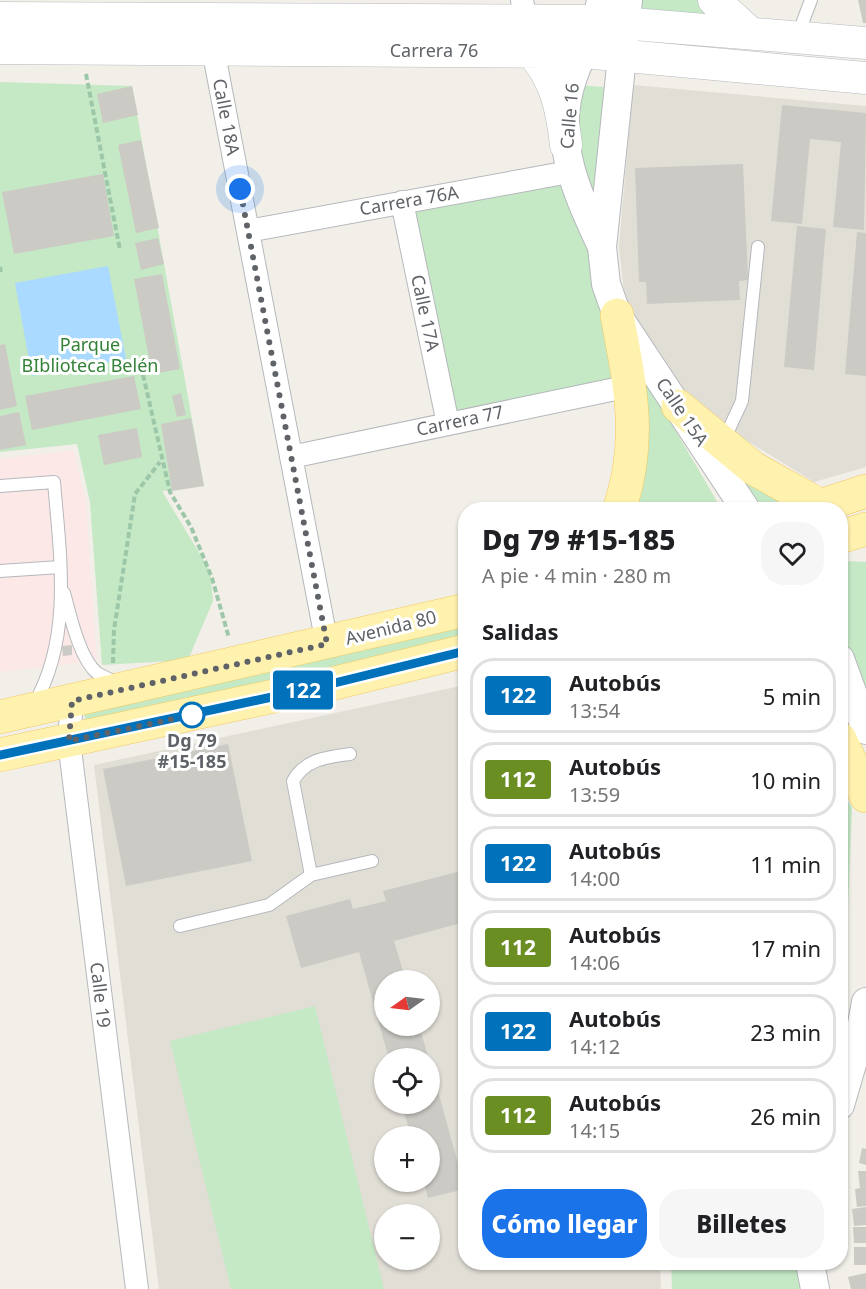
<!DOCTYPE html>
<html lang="es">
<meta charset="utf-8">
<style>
body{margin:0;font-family:"Noto Sans",sans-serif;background:#f6f6f6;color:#202124;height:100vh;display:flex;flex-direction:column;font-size:22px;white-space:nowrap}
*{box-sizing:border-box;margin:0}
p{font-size:20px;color:#757577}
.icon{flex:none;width:33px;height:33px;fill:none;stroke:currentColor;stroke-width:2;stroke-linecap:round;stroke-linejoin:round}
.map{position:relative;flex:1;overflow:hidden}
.panel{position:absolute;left:458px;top:502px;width:390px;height:768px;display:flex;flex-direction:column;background:#fff;border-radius:24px;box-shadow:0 2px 4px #0004}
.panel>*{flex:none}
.badge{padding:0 12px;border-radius:4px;font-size:21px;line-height:39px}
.needle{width:39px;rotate:256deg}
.tools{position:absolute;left:374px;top:970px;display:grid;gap:12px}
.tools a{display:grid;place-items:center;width:66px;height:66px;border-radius:50%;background:#fff;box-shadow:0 2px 4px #0004;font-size:30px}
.you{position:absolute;width:30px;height:30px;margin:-15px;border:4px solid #fff;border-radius:50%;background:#1a73e8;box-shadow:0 0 0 9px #1a73e833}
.map>.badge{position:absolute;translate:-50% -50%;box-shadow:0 0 0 3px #fff}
h2{padding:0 24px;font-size:22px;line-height:54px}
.round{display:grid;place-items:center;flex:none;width:63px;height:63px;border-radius:24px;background:#f6f6f6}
.head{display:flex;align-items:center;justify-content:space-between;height:102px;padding:0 24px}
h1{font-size:28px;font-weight:800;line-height:45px}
.action{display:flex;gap:12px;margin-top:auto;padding:12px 24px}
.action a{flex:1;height:69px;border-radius:24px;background:#1a73e8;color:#fff;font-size:24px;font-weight:800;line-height:69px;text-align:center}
.action a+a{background:#f6f6f6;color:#202124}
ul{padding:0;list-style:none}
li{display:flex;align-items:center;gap:18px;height:75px;margin:0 12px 9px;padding:0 12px;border:3px solid #e0e0e0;border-radius:24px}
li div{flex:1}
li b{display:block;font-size:22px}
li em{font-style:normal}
li .badge{min-width:66px;font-weight:700;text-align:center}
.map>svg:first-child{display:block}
.education{fill:#e1ded6;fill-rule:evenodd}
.medical{fill:#fce8e6}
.green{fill:#c5e8c5}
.water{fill:#aadaff}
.building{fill:#cccac5}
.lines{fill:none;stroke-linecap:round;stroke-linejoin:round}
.service-casing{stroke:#b5b8bc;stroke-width:14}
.minor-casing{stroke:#b5b8bc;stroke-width:24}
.tertiary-casing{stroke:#b5b8bc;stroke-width:30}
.secondary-casing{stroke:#b6babf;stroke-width:33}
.primary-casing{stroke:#f2c960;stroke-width:34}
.path{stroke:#9cc7a9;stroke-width:4;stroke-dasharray:6 3;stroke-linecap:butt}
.service{stroke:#fff;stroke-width:12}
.minor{stroke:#fff;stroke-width:22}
.tertiary{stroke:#fff;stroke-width:28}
.secondary{stroke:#fff;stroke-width:32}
.primary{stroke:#fff2af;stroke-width:33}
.line-casing{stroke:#fff;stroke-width:14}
.line{stroke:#0072bc;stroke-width:9}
.walk{stroke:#5f6368;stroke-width:6;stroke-dasharray:0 10.8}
.stop-dot{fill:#fff;stroke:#0072bc;stroke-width:3}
.labels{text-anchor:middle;stroke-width:6;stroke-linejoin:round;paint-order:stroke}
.street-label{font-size:18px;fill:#5f6368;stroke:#fff}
.park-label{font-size:18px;fill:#348238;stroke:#fff}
.stop-label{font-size:18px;font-weight:bold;fill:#5f6368;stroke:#fff}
</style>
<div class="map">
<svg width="866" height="1289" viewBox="0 0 866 1289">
<rect width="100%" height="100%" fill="#f1efe8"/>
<!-- education -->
<path class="education" d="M633 85 866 106V467L814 482 699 411 626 309 619 247Z
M465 685V1263H660L661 1289H159L94 765ZM384 981H429V1026H384ZM384 1059H429V1104H384ZM384 1137H429V1182H384ZM384 1215H429V1260H384Z"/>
<!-- medical -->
<path class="medical" d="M74 450 86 503 97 661 0 672V459Z"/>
<!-- green -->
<path class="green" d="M632 0H699L729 22 632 12Z
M0 82 132 86 204 486 162 491 210 571 213 601 188 660 102 665 90 502 77 444 0 452Z
M579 85 615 88 599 214 575 153Z
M561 181 596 248 618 380 452 412 412 212Z
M634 360 722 510H634Z
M736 467 781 502 763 509Z
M846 561 866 562V693L840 627V563Z
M465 622V639L87 729 84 712Z
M840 791 852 807 847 935 840 969Z
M315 1006 384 1289H231L170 1041Z
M671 1263H801L805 1289H672Z"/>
<!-- water -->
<path class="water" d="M108 266 126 359 32 376 15 283Z"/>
<!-- building -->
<path class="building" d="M858 0H866V23H863Z
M132 86 138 115 103 123 97 94Z
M782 105 866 113 864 230 833 227 841 142 810 139 802 224 771 221Z
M141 140 159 228 136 233 118 145Z
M743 164 748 280 739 281 740 300 647 304 646 282H639L635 168Z
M103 174 114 236 14 254 2 192Z
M797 226 826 229 814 370 784 367Z
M857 232 866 233V376L845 374Z
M158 238 164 264 141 270 135 243Z
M162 274 180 369 152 374 134 279Z
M5 344 17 406 0 410V345Z
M134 376 141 409 32 430 25 396Z
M181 393 186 415 177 417 172 396Z
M19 412 26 445 0 450V416Z
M191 418 204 486 172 491 161 424Z
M137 428 142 457 104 465 98 435Z
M72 645V655L63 656 62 646Z
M228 744 252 861 126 886 103 769Z
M465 870V922L394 941 406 981H384V1026H419L429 1059H389L359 952 301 968 286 916 350 899 353 909 386 901 383 891Z
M430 1062 465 1189 428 1198 424 1182H429V1137H411L402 1104H429Z
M862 1148 866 1149V1165L859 1163Z
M858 1171H866V1206L857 1207 855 1189 860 1188Z
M866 1207V1225L854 1226 852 1209Z
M853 1227H866V1243H854Z
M854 1247H866V1265H854Z
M866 1273V1289H851L848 1277Z"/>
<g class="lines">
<defs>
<path id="service" d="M797 37 811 0
M723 442 742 401 758 247
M0 486 54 482C60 555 73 637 34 704
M0 571 60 567
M64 593C70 614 79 658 97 673 103 677 112 680 119 684
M311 875 372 861
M180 926 269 905 311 875 293 781C305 759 327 757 350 754"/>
<path id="minor" d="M522 0 526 21
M213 49 327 644
M402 202 448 424
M248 231 569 172
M291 457 630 386
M72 701 69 741 137 1289"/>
<path id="tertiary" d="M601 0C597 26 583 49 574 74 550 138 576 190 602 247
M628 0 602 247 606 284 617 315 746 510
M840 659 866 730
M840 1105 859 1040 866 1002
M810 1263 815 1289"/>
<path id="secondary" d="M714 0 750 33
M0 18 596 21 866 43
M0 48 583 52 866 78
M531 51C556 79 562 109 566 145"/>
<path id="primary" d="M617 315C630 385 643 441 619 510
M678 406 753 468 821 506
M808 510 866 491
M840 537 866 529
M0 717 465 610
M840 739 866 796
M0 755 335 683 465 651"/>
</defs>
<!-- service casing -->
<use href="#service" class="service-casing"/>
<!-- minor casing -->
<use href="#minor" class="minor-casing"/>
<!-- tertiary casing -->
<use href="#tertiary" class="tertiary-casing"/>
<!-- secondary casing -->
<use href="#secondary" class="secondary-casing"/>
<!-- primary casing -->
<use href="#primary" class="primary-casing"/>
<!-- path -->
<path class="path" d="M86 74 120 250
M0 267 1 272
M141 366 170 492 191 527 212 578 229 638
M113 663 114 630 135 494 160 462"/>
<!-- service -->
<use href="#service" class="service"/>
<!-- minor -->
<use href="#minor" class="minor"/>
<!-- tertiary -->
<use href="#tertiary" class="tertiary"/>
<!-- secondary -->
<use href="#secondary" class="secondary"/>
<!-- primary -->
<use href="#primary" class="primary"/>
</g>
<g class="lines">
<defs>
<path id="line" d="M0 755 314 688 465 651"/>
</defs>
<!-- line casing -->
<use href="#line" class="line-casing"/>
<!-- line -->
<use href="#line" class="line"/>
<!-- walk -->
<path class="walk" d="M192 715 69 741 72 701 327 644 240 189"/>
</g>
<!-- markers -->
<circle class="stop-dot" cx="192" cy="715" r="12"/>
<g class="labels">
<!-- street labels -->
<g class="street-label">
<text x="434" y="57">Carrera 76</text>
<text transform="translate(570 116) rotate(-85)" y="6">Calle 16</text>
<text transform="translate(226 117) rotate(79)" y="6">Calle 18A</text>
<text transform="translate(409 201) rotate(-10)" y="6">Carrera 76A</text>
<text transform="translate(425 313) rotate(78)" y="6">Calle 17A</text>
<text transform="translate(682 412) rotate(56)" y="6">Calle 15A</text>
<text transform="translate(460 421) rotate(-12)" y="6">Carrera 77</text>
<text transform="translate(391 628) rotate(-14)" y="6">Avenida 80</text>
<text transform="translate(100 995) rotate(83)" y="6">Calle 19</text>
</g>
<!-- park labels -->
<g class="park-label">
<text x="90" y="351">Parque<tspan x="90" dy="21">BIblioteca Belén</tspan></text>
</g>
<!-- stop labels -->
<g class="stop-label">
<text x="192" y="747">Dg 79<tspan x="192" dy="21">#15-185</tspan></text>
</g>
</g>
</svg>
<div class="tools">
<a><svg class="needle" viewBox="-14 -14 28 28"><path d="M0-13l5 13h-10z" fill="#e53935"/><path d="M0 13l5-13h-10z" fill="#757577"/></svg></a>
<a><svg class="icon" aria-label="locate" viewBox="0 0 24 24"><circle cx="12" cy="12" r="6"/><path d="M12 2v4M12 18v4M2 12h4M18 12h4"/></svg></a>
<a>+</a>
<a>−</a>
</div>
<div class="you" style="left:240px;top:189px"></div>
<b class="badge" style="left:303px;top:690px;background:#0072bc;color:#fff">122</b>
<section class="panel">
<div class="head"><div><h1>Dg 79 #15-185</h1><p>A pie · 4 min · 280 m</p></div><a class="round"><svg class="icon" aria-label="heart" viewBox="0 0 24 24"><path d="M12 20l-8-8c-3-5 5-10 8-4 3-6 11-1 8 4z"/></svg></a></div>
<h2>Salidas</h2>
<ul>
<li><span class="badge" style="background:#0072bc;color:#fff">122</span><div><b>Autobús</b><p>13:54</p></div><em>5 min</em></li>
<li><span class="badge" style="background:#6b8e23;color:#fff">112</span><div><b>Autobús</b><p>13:59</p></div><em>10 min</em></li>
<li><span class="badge" style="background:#0072bc;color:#fff">122</span><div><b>Autobús</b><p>14:00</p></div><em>11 min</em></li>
<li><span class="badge" style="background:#6b8e23;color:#fff">112</span><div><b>Autobús</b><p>14:06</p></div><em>17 min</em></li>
<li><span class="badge" style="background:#0072bc;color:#fff">122</span><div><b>Autobús</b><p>14:12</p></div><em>23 min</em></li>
<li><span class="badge" style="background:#6b8e23;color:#fff">112</span><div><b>Autobús</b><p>14:15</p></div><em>26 min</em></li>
</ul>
<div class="action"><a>Cómo llegar</a><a>Billetes</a></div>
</section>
</div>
